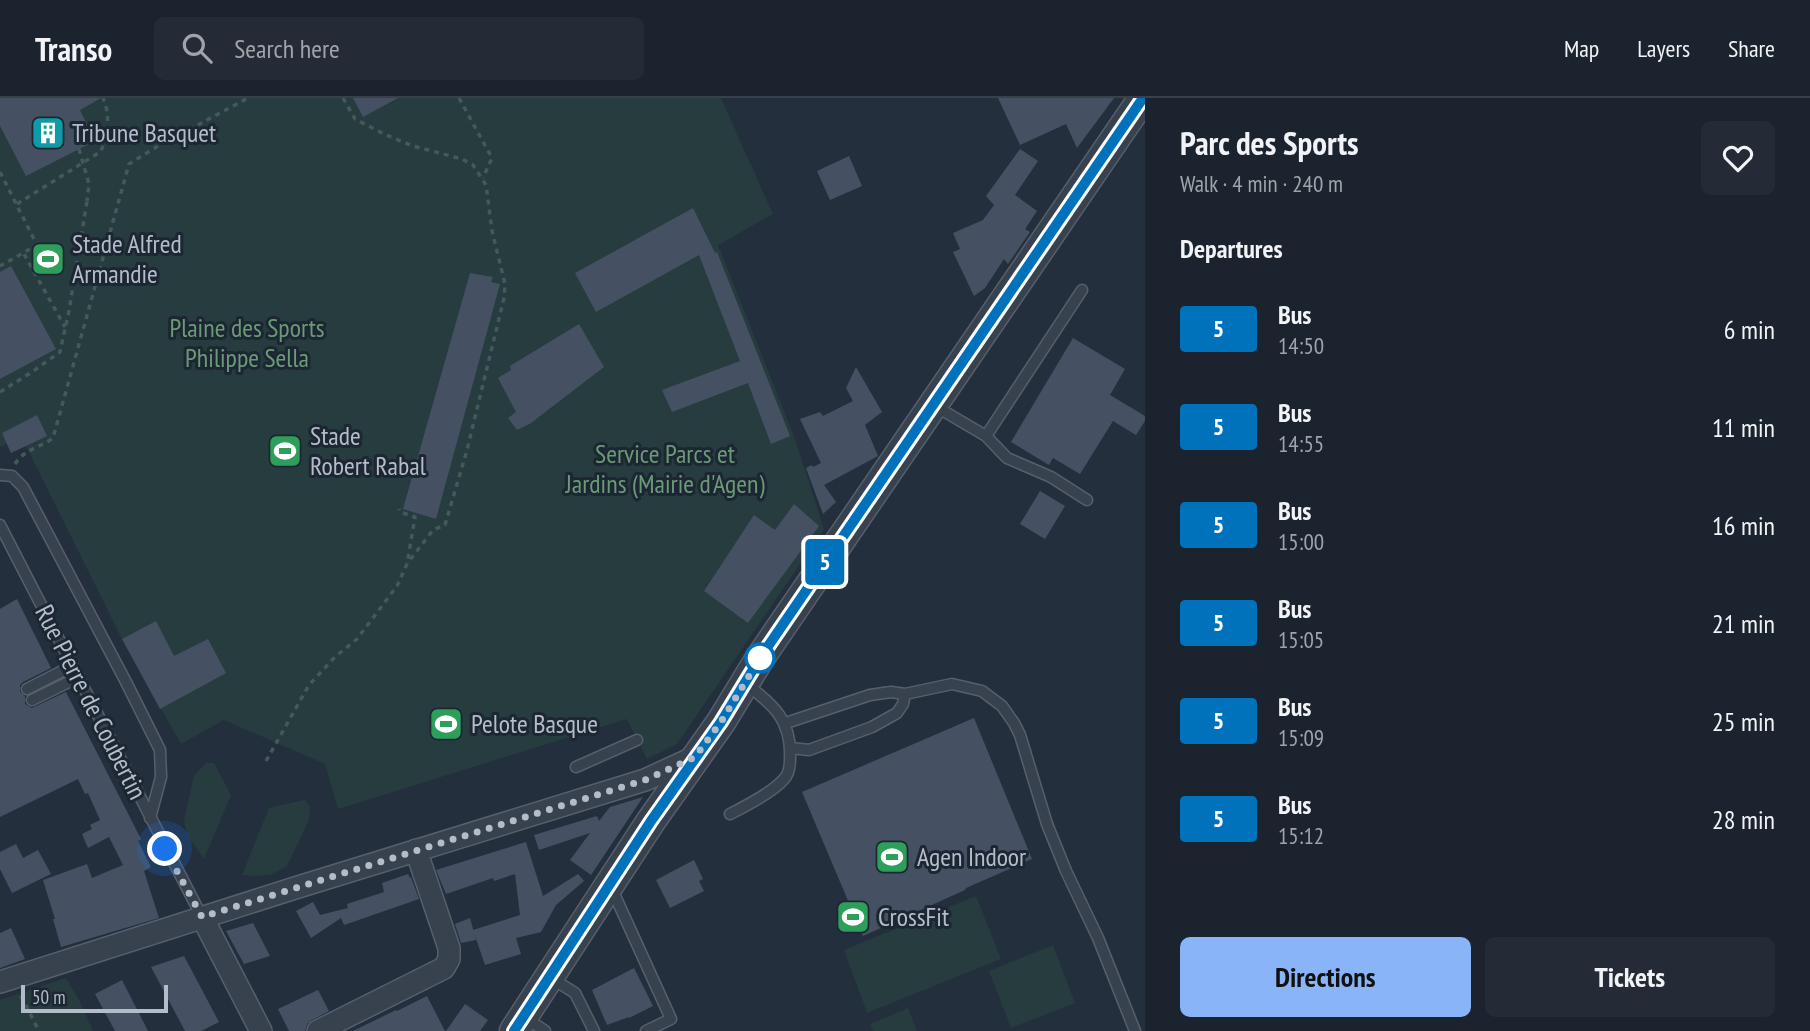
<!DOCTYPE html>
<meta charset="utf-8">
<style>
body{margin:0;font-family:"PT Sans Narrow",sans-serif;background:#242b36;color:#f1f3f6;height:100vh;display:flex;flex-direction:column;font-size:26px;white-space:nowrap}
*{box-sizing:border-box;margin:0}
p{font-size:23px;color:#a0a4aa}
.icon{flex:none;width:38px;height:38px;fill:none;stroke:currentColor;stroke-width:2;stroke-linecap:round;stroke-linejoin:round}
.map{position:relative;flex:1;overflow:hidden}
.details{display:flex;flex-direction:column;background:#1b232e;width:665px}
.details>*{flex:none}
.badge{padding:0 14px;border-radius:5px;font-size:24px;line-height:46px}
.scale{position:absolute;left:21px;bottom:18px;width:147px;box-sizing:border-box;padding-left:7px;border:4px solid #b4bcc9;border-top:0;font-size:19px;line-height:24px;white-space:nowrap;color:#b4bcc9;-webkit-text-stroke:5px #1d2633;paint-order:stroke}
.you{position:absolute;width:35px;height:35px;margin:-18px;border:5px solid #fff;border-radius:50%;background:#1a73e8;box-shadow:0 0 0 10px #1a73e833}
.map>.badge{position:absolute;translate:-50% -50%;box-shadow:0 0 0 4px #fff}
h2{padding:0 35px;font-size:26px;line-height:63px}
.round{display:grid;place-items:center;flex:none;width:74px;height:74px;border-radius:10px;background:#242b36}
.overview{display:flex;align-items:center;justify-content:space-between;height:119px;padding:0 35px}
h1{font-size:33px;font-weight:700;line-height:52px}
.cta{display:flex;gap:14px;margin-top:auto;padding:14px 35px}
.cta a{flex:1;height:80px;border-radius:10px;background:#8ab4f8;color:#111;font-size:28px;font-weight:700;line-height:80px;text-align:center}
.cta a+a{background:#242b36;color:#f1f3f6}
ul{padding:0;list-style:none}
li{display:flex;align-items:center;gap:21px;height:98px;padding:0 35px}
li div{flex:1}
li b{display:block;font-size:26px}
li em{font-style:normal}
li .badge{min-width:77px;font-weight:700;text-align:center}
header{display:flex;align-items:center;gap:42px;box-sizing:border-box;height:98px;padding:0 35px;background:#1b232e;border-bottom:2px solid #39404a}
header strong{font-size:33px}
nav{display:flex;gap:38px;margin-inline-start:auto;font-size:24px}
.search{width:490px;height:63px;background:#242b36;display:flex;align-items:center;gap:18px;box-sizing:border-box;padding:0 24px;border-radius:10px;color:#a0a4aa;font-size:26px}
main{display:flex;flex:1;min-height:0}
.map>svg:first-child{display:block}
.green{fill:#263c3f}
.building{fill:#455162}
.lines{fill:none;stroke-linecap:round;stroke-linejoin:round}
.service-casing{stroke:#565f6c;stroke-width:13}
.minor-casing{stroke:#565f6c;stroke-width:24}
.tertiary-casing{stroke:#565f6c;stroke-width:31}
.path{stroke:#44595c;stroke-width:3.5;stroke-dasharray:5 5;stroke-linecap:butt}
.service{stroke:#38414e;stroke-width:10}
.minor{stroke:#38414e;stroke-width:21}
.tertiary{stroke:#38414e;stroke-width:28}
.path-bridge{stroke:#44595c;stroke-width:3.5;stroke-dasharray:5 5;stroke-linecap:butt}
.line-casing{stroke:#fff;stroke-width:16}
.line{stroke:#0072bc;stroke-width:10}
.walk{stroke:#b4bcc9;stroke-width:7;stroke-dasharray:0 12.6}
.stop-dot{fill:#fff;stroke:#0072bc;stroke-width:3.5}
.labels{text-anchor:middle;stroke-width:6;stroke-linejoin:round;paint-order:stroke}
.poi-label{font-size:26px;fill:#b4bcc9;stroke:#1d2633;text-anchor:start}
.park-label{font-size:26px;fill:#6b9a76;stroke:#1d2633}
.street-label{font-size:26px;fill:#b4bcc9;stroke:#1d2633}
</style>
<header>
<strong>Transo</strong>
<div class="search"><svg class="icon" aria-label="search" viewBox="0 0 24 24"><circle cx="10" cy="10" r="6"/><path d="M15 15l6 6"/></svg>Search here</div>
<nav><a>Map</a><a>Layers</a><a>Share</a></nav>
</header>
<main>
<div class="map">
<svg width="1145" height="933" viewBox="0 0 1145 933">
<rect width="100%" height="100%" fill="#242f3e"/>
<!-- green -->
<path class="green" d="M0 0H721L773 116 718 147 795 341 824 431 677 646 647 661 627 621 338 711 325 666 224 622 181 646 122 541 26 348 7 346 0 349Z
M206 665H214L231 697 204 761 187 737 184 722 194 678Z
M305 702 310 708 309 722 287 768 270 777 254 778 242 777 269 710Z
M976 798 1001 861 867 915 844 852Z
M1053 847 1075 905 1011 930 989 873Z
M66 880 79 902 93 933H0V902Z
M908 910 917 933H873L870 926Z"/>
<!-- building -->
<path class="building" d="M0 0H101L80 12 95 43 26 78 0 28Z
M353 0H398L363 19Z
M998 0H1114L1077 50 1066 26 1020 47Z
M1020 51 1038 63 1015 97 1037 113 1025 131 1030 134 1008 166 1004 161 985 190 974 198 953 154 960 151 953 135 983 122 994 107 986 98Z
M849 58 862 88 830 102 817 73Z
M693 110 715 155 717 154 790 338 771 346 748 285 672 314 662 292 740 263 699 157 596 214 575 175Z
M11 168 56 251 0 281V174Z
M470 175 493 179 491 184 500 186 436 421 403 411Z
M579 226 604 269 531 325 517 332 508 320 516 314 498 280 511 272 510 268Z
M1073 240 1125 271 1110 297 1145 318V323L1136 337 1113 323 1080 376 1053 360 1049 367 1011 344Z
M856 269 882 314 865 327 878 358 824 387 836 404 823 416 806 370 812 367 813 369 821 365 800 321 820 314 823 318 853 303 846 290Z
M37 317 47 338 11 355 2 335Z
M1040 393 1065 408 1045 441 1020 426Z
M794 406 819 428 748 525 704 493 754 417 775 432Z
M17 501 51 570 23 584 20 587V594L25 598V606L32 610 66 594 141 741 138 743 151 769 144 773 159 820 61 849 53 821H55L43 782 87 766 92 780 123 767 109 739 88 750 82 736 92 731 90 727 100 722 88 695 85 696 78 681 0 719V511Z
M156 523 174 558 208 541 226 575 160 611 122 541Z
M974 620 1032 761 966 790 965 792 863 838 802 694Z
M643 699 591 777 570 762 590 735 539 752 534 737 597 718 599 723 610 709Z
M526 744 543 798 578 776 584 783 556 807 541 834 516 840 521 856 485 867 473 832 520 817 515 776 494 783 493 780 446 796 436 772Z
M16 746 23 760 38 752 51 776 12 795 0 771V754Z
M694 762 703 781 699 783 704 793 670 810 656 782Z
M408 776 410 780 411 779 419 801 344 827 341 820 311 840 296 813 313 804 320 817 348 810 347 806 384 794 382 785Z
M470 820 476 842 461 845 455 826Z
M253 825 270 858 244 866 226 833Z
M11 830 25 861 0 870V835Z
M184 858 219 924 201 933H185L151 869Z
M634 870 653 908 629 920V919L607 927 592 892Z
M122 882 148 933H115L95 896Z
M318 892 329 913 312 922 307 926 305 933H289L278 911Z
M427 898 445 933H353L396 912 397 913Z
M465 906 488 922 480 933H446Z"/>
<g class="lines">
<defs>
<path id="service" d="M935 308 986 338 1082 192
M986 338 1007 360 1051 379 1087 402
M0 377 12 378 23 389 126 584 160 652 161 679 150 720
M0 427 202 819
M27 591 72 568
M32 602 79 579
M786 625 870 597 891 594 905 596 952 586 982 593 1002 608 1014 625 1020 637 1047 726 1066 773 1098 840 1135 933
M791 650 809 652 872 629 897 615 903 606 905 596
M576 669 637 642
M730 716C746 708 773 694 784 681 789 676 790 667 790 661 792 623 774 607 746 586
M611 789 671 921 646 933
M551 880 575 895 594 933
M524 919 545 933"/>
<path id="minor" d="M202 819 261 933
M0 884 295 790 645 682 695 659
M318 933 444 870 449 861V850L416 752"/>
<path id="tertiary" d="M514 933 651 723 721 624 760 560 1143 0"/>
</defs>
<!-- service casing -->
<use href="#service" class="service-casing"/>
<!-- minor casing -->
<use href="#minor" class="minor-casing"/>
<!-- tertiary casing -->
<use href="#tertiary" class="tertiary-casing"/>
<!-- path -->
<path class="path" d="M343 0 355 21 386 37 413 48 462 61 473 67 486 87 492 133 505 186 504 200 467 352 445 427 433 432 407 466
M459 0 492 60 483 80
M0 74 37 147 0 168
M17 106 100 54C109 39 110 15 103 0
M24 156 65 229
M0 294 32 274 60 254 69 213 87 103
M15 366C24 351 40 350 53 340L129 66 153 51 248 0
M266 663 309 587 335 559 357 541 397 488 407 466 415 419 400 414 399 411
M21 898 39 933"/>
<!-- service -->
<use href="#service" class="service"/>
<!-- minor -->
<use href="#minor" class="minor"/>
<!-- tertiary -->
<use href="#tertiary" class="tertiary"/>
<!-- path-bridge -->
<path class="path-bridge" d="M79 51 89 86 87 103"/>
</g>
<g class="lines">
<defs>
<path id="line" d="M514 933 651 723 721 624 760 560 1143 0"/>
</defs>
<!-- line casing -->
<use href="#line" class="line-casing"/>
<!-- line -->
<use href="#line" class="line"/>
<!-- walk -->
<path class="walk" d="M165 751 202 819 645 682 695 659 721 624 760 560"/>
</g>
<!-- icons -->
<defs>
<symbol id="building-square" viewBox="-11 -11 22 22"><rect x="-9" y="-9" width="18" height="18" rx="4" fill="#0f9aa8" stroke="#1d2633"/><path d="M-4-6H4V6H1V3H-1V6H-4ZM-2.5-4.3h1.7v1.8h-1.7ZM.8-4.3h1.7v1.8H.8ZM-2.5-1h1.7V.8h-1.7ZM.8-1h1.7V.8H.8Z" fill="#fff"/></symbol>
<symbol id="stadium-square" viewBox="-11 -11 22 22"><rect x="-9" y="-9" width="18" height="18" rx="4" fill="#2e9e5b" stroke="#1d2633"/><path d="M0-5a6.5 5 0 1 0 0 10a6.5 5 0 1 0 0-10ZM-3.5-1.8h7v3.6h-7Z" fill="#fff"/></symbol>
</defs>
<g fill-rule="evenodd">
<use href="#building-square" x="29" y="16" width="38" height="38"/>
<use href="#stadium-square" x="29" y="142" width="38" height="38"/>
<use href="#stadium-square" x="266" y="334" width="38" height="38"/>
<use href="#stadium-square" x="427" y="607" width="38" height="38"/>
<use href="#stadium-square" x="873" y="740" width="38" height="38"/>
<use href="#stadium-square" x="834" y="800" width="38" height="38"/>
</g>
<!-- markers -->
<circle class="stop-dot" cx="760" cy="560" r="14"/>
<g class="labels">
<!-- poi labels -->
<g class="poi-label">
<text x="72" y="44">Tribune Basquet</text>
<text x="72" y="155">Stade Alfred<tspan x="72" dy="30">Armandie</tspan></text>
<text x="310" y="347">Stade<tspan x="310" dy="30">Robert Rabal</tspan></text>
<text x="471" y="635">Pelote Basque</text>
<text x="917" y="768">Agen Indoor</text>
<text x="878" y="828">CrossFit</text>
</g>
<!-- park labels -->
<g class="park-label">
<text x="247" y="239">Plaine des Sports<tspan x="247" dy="30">Philippe Sella</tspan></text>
<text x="665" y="365">Service Parcs et<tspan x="665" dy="30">Jardins (Mairie d'Agen)</tspan></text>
</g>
<!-- street labels -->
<g class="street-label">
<text transform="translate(91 604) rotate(63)" y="9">Rue Pierre de Coubertin</text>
</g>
</g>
</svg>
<div class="scale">50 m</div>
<div class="you" style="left:165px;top:751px"></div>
<b class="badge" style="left:825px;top:464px;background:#0072bc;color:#fff">5</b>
</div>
<section class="details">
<div class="overview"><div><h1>Parc des Sports</h1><p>Walk · 4 min · 240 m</p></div><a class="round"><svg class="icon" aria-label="heart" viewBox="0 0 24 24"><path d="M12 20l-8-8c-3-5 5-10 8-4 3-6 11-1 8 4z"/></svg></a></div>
<h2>Departures</h2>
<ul>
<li><span class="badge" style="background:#0072bc;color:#fff">5</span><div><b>Bus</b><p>14:50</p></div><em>6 min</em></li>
<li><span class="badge" style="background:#0072bc;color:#fff">5</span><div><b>Bus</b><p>14:55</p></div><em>11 min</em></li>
<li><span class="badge" style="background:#0072bc;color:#fff">5</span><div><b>Bus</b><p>15:00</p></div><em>16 min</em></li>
<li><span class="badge" style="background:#0072bc;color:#fff">5</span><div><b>Bus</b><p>15:05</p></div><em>21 min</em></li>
<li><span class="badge" style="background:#0072bc;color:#fff">5</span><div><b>Bus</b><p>15:09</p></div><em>25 min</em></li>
<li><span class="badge" style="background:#0072bc;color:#fff">5</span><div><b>Bus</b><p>15:12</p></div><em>28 min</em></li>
</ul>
<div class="cta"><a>Directions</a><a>Tickets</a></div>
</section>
</main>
